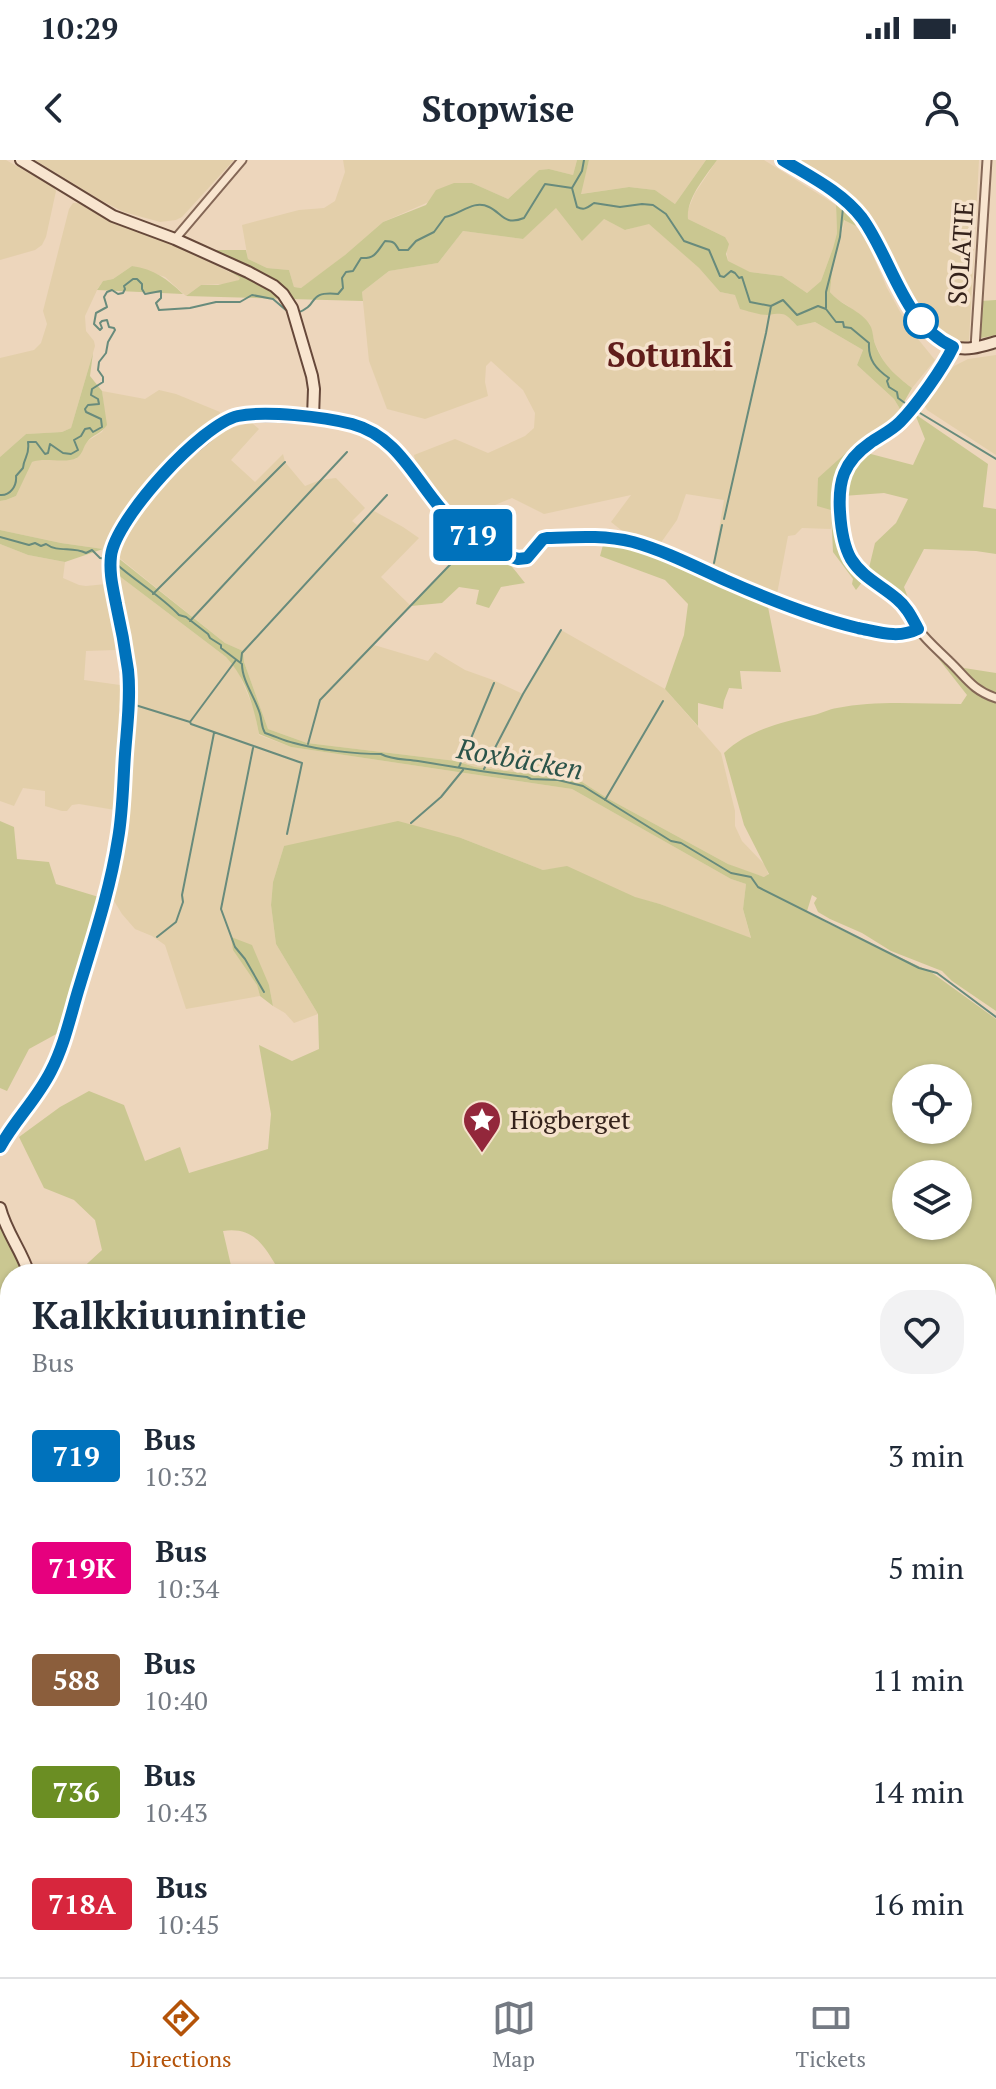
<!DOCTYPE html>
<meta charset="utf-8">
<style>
body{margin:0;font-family:"PT Serif",serif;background:#f2f2f3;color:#1f2937;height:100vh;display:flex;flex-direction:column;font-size:30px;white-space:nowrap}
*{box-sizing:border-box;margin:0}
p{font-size:26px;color:#747a83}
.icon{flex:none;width:44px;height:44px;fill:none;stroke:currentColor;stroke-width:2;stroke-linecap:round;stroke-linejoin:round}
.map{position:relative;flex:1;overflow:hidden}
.side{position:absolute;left:0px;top:1104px;width:996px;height:714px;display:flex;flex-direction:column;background:#fff;border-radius:32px 32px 0 0;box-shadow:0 2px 6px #0004}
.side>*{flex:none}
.badge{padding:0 16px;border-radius:6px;font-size:28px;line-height:52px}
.fabs{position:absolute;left:892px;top:904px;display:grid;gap:16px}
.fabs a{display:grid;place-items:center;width:80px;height:80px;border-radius:50%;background:#fff;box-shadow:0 2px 6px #0004;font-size:40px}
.map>.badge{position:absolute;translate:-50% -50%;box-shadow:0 0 0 4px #fff}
.round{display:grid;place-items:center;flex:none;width:84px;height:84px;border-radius:32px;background:#f2f2f3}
.head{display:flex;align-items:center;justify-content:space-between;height:136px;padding:0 32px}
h1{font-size:38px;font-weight:700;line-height:60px}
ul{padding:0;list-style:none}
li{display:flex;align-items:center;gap:24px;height:112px;padding:0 32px}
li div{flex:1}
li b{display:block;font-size:30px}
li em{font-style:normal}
li .badge{min-width:88px;font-weight:700;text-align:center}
.status{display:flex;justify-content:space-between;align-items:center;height:56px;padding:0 40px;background:#fff;direction:ltr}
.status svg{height:22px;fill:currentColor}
header{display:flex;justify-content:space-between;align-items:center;height:104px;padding:0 32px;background:#fff;font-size:36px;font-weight:700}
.tab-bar{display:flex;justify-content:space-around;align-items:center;height:112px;border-top:2px solid #e0e1e3;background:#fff;font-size:22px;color:#747a83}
.tab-bar a{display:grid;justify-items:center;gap:4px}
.tab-bar .current{color:#b45309}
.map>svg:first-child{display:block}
.farmland{fill:#e3cfaa}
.green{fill:#cac791;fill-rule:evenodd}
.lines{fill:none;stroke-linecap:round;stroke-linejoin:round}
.stream{stroke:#688b7c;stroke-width:2}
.street-casing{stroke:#846756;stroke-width:11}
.secondary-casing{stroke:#66483a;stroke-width:14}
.street{stroke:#f8e5cf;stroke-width:7}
.secondary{stroke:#f8e5cf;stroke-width:10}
.line-casing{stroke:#fff;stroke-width:18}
.line{stroke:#0072bc;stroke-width:12}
.stop-dot{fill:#fff;stroke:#0072bc;stroke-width:4}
.labels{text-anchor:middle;stroke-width:7;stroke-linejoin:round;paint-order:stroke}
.street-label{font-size:26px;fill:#34221b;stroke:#f5e2cc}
.poi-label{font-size:26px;fill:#34221b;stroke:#f5e2cc;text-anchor:start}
.water-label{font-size:28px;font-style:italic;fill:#2a5349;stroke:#f5e2cc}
.district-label{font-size:34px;font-weight:bold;fill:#601d1b;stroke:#f5e2cc}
</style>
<div class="status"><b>10:29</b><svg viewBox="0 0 49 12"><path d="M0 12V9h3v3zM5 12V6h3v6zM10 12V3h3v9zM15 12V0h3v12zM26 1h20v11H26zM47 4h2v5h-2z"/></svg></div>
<header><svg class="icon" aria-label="back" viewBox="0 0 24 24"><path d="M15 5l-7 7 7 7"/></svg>Stopwise<svg class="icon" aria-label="person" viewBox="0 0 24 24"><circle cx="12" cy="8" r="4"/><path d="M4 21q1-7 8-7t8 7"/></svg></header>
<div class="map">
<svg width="996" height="1817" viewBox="0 0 996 1817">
<rect width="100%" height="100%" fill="#edd6bc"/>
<!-- farmland -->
<path class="farmland" d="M0 0H6L53 27 56 31 46 77 42 85 35 90 0 100Z
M35 0H234L182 57 176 60 160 62 124 52 102 41Z
M343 0H577L573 15 549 9 539 10 508 39 472 23 383 62 336 103 301 128 294 127 289 110 267 108 248 99 242 65 299 50 324 48 335 41 345 12Z
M589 0H706L675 44 655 30 629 27 580 34Z
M717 0H764L836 45 837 73 833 88 821 121 807 133 782 116 750 112 728 102 725 77 688 59 687 52 695 33Z
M797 0H979L969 181 958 183 937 171 919 147 901 116 870 54 846 30Z
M73 43H78L111 62 180 86 240 118V120L227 124 201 125 186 136 165 117 132 106 113 119 103 121 98 128 85 156 86 171 94 181 95 186 71 268 62 272 26 274 0 297V198L34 190 41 183 47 164 43 151 69 49Z
M556 47 604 59 626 70 649 63 699 108 720 132 735 135 766 155 779 152 787 155 797 166 815 162 863 190 857 205 894 239 900 249 889 264 848 291 836 304 831 369 802 368 795 375 788 376 777 434 713 406 724 340 686 334 677 360 660 384 626 374 611 362 631 335 544 354 512 338 483 350 471 367 454 358 437 338 417 309 414 295 455 279 488 293 525 276 534 268 535 253 523 230 491 201 486 206 485 222 488 236 425 259 387 249 369 201 362 132 389 111 438 103 463 71 523 79Z
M845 59 855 65 865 77 887 128 909 168 935 200 912 228 888 210 875 184 870 164 848 146 835 138 830 132 832 112Z
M996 195V295L927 250 924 245 927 239 954 206 968 199Z
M159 230 176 234 220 252 219 256 172 296 141 329 114 367 103 389 61 383 0 370V341L6 340 16 336 31 302 38 300 76 299 81 294 86 282 102 272 106 265 102 231 145 239Z
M251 262 259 269 231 300 255 322 283 294 285 302 305 326 320 320 336 318 365 348 352 361 357 365 374 351 403 367 419 378 381 417 411 446 374 485 428 501 435 492 465 510 493 520 523 534 561 470 665 529 721 593 735 651V666L742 681 766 706 769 718 746 712 728 704 607 638 579 620 475 607 456 601 307 583 268 569 244 502 243 491 225 483 117 396 118 385 126 376 127 369 167 319 204 284 227 267H235Z
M0 384 28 395 65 402 63 418 79 425 86 426 106 424 116 490 86 491 84 520 120 525V582L115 650 79 644 72 645 67 651H62L45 646V631L23 628 14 646 0 641Z
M118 415 226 497 237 509 255 552 259 575 291 587 572 629 731 719 746 724 743 749 751 779 660 744 632 737 567 707 543 710 461 678 284 686 273 722 271 745 276 784 318 854 294 863 285 853 273 846 269 825 247 809 257 825 260 836 186 849 165 785 152 776 135 769 122 754 111 736 121 679 133 577V507Z
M996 1145V1336L993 1338 986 1327V1152Z"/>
<!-- green -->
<path class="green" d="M577 0H589L581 34 629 27 655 30 675 44 706 0H717C706 16 686 38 688 59L725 77 729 84 726 94 728 101 750 112 782 116 807 133 821 121 833 88 837 73 836 45 852 59 856 66 844 60 832 112 830 132C840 145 861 150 870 165 873 170 873 178 875 184 884 206 894 214 912 228L900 249 894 239 857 205 863 190 815 162 797 166C784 152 785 153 767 155 759 155 748 151 740 149L735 135 720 132 699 108 649 64 625 70 604 59 582 81 556 48 523 79 463 71 438 103 389 111 362 132 363 141 186 136 201 125H218L239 120 240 118 216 103 187 90H246L248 99 267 108 289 110 294 127 301 128 345 95 383 62 426 45 436 30 454 23H472L508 39 539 10 549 9 573 15Z
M132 106C154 109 167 119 183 134L97 130 103 121 113 119Z
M996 140V175L981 178V141Z
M93 193 90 216 102 231 107 265C101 274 93 274 87 282 83 287 83 294 77 298 65 304 45 297 32 302L16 336 6 340 0 341V297L26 274 62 272 71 268Z
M915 254 988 304 983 347 996 349V394L976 391 924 389 904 427 908 438 900 437 868 412 875 383 896 363 908 339 884 333 843 336 850 312 867 293 913 305 925 279Z
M848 291C831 337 832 381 863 421L856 430 852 424 853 419 833 392 831 350 817 346 818 318Z
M0 370 61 383 103 389 65 402 28 395 0 384Z
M118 385 117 397 225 483 243 491 244 502 268 569 307 583 456 601 475 607 579 620 607 638 728 704 764 717 769 714 744 665 724 593C748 570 782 562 814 555 822 553 829 549 837 548 876 540 921 544 961 544L967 535 923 479 926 475 964 508 996 513V851L952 821 942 811 891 791 862 773 830 759 818 752 814 743 817 738 812 735 807 751 829 764 931 812 996 859V1145L986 1152V1114H281C266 1089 256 1066 223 1071L233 1114H76L102 1090 95 1060 74 1040 44 1028 19 977 60 947 89 931 124 945 145 1001 180 987 189 1013 268 989 271 954 259 885 292 901 319 889 318 854 276 784 271 745 273 722 284 686 398 661 461 678 543 710 567 706 635 737 660 744 751 778 743 749 746 724 731 719 572 629 291 587 259 574C254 547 246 518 226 497L118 415C112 405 112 395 118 385ZM906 918H958V970H906ZM906 1014H958V1066H906Z
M603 385 662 395 701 414 767 442 781 512 740 511 742 529 729 528 724 541 723 549 698 543V566L665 529 684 475 688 444 665 420 600 396Z
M468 386C500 389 506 399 525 423L501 427 489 448 476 444 479 430 459 427 442 443 411 446Z
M0 661 14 667 17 699 49 702 56 724 102 738 60 872 29 889 7 931 0 928Z
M231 777 252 785 269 825 273 846 260 836 257 825 233 790Z
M0 1061 25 1114H10V1164L0 1176Z
M0 1243H10V1808H389L387 1817H0Z
M986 1327 992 1338 996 1336V1817H410L402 1808H986Z"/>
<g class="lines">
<!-- stream -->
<path class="stream" d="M572 28 582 11 584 0
M826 148V132L840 77 843 48
M297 153C321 145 305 131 338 134L343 128 342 118 346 112 353 111 361 98C375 99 377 92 385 81 394 81 395 83 399 90H408L416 81 434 72 445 57C460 55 473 39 489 47 502 53 504 66 524 58L545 24 572 28 577 47C585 51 588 47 594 43L620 47 642 44 653 45 666 54 684 81 709 90 720 116 724 117 731 111 735 113 739 118 742 117 750 142 771 146 783 140 797 155 818 146 826 149 836 162H843L844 167 851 168 869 183C868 200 876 209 889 218L887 221 889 227 897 232 898 238 909 246
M915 250 996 299
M0 335C10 336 17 326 16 316L23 308C24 296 30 296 28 282H36L45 294 48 293 50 284 63 293 71 294 78 290 74 280 81 276 85 269 90 268 93 272 102 267 101 259 86 252 85 249 88 245 99 244 98 239 91 235 92 229 103 222V217L98 210 99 202 106 193 108 182 115 170 114 168 109 167 107 160 102 161 100 163 102 168 100 170 94 164 96 153 107 147 104 137 107 132 112 130 118 134 123 133 125 129 124 126 133 119H137L142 124V129L145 134 161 131V138L156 143 159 150 190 148 216 142H240L252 135 273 139 287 151
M724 359 766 173 771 146
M0 377 29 385 35 383 41 386 46 384C58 393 72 386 86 393L92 390 100 398 106 399
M114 402C135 421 160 435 179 455L186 457 208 474 210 478 221 485V488L242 504C242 521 255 537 260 554 262 561 261 566 265 573 275 576 284 581 294 583 319 590 356 594 381 594 392 600 406 599 418 601 454 607 490 613 527 617L531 619 558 620 583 626 671 681 681 683 731 713 751 717 758 727 919 808 937 813 996 857
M714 403 722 365
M153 434 285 302
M190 461 347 292
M236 500 190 562 191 564 302 603 287 674
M241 501 242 493 387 335
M132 544 190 562
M308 584 320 540 468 386
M253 588 221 749 235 787 245 799 264 832
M459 607 494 523
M484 609 523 534 561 470
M605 640 663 541
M411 663 441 637 463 610
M157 777 176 762 183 742 182 735 214 573
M0 1415 2 1425"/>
<defs>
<path id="street" d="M175 79 242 0
M953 187C943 209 917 245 900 262 891 271 879 276 869 283 843 302 838 322 840 353 841 369 843 386 852 400 867 425 892 429 906 448 911 455 914 463 919 470 927 481 939 491 949 501 966 517 972 530 996 538
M975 188 987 0
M313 257C354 264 384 271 411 306 422 321 431 338 444 352 463 372 488 384 512 397L518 399 527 398 543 379 547 378C577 377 604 375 633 382 665 391 694 406 725 420 768 439 812 457 858 468 879 472 898 479 918 469"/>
<path id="secondary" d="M783 0C811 17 842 32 862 59 887 92 911 176 954 187 968 191 982 186 996 182
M0 987 36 937 57 899 106 734 116 693 122 646 128 527 125 494 110 415 111 392 117 377 142 340 175 302 221 264 232 258 248 255 313 257 314 229 312 216 292 148 283 134 274 126 248 112 175 79 113 56 21 0
M0 1048C6 1072 22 1091 29 1114
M392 1817 394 1808"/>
</defs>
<!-- street casing -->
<use href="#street" class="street-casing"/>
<!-- secondary casing -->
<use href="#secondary" class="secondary-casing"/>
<!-- street -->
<use href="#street" class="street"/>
<!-- secondary -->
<use href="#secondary" class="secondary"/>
</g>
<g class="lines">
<defs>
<path id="line" d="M0 987C15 960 37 939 51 911 64 886 70 858 78 831 93 781 110 731 118 679 123 651 123 622 125 594 127 567 131 537 128 510 125 488 121 466 116 444 113 428 109 413 111 396 115 359 202 264 238 256 266 250 324 257 352 264 397 276 414 318 442 350 460 370 492 391 518 399L527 398 543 379 547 378C577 377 604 375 633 382 665 391 694 406 725 420 768 439 812 457 858 468 879 472 898 479 918 469 912 458 907 447 897 439 881 425 863 418 851 399 843 385 841 368 840 352 838 322 843 302 870 283 880 276 891 271 900 262 916 246 943 208 953 187 903 164 892 99 862 58 842 32 811 17 783 0"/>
</defs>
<!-- line casing -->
<use href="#line" class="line-casing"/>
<!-- line -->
<use href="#line" class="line"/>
</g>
<!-- icons -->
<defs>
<symbol id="sight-pin" viewBox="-11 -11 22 30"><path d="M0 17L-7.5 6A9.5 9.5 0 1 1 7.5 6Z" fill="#93273b" stroke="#f5e2cc"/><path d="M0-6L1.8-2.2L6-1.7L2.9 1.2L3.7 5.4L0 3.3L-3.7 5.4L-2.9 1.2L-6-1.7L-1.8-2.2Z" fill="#fff"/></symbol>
</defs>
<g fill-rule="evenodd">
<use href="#sight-pin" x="460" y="938" width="44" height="60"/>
</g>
<!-- markers -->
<circle class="stop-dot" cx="921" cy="161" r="16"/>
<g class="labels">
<!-- street labels -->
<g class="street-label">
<text transform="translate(961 93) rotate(-86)" y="9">SOLATIE</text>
</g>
<!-- poi labels -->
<g class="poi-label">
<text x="510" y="969">Högberget</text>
</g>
<!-- water labels -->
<g class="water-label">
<text transform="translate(520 599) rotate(10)" y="10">Roxbäcken</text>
</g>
<!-- district labels -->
<g class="district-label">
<text x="670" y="207">Sotunki</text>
</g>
</g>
</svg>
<div class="fabs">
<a><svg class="icon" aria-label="locate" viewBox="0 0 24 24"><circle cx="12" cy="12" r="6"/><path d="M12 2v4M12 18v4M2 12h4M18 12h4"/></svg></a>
<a><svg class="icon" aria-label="layers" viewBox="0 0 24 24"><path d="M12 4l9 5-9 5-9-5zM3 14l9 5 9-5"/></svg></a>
</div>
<b class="badge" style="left:473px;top:375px;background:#0072bc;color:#fff">719</b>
<section class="side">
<div class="head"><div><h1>Kalkkiuunintie</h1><p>Bus</p></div><a class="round"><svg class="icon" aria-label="heart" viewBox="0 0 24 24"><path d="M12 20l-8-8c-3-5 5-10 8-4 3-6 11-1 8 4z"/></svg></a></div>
<ul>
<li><span class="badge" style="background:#0072bc;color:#fff">719</span><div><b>Bus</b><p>10:32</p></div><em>3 min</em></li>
<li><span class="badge" style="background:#e6007e;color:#fff">719K</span><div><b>Bus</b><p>10:34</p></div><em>5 min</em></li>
<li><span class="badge" style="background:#8b5e3c;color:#fff">588</span><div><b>Bus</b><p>10:40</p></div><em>11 min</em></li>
<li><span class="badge" style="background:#6b8e23;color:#fff">736</span><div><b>Bus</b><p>10:43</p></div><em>14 min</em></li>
<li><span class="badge" style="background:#d7263d;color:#fff">718A</span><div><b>Bus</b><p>10:45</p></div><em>16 min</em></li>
</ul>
</section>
</div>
<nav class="tab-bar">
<a class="current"><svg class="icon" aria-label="directions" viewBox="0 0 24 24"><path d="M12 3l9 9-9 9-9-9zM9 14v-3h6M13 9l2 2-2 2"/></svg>Directions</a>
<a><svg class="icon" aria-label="map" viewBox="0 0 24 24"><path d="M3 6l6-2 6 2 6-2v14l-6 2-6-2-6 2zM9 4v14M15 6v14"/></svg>Map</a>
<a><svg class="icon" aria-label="tickets" viewBox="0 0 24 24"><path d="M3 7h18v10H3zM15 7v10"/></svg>Tickets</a>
</nav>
